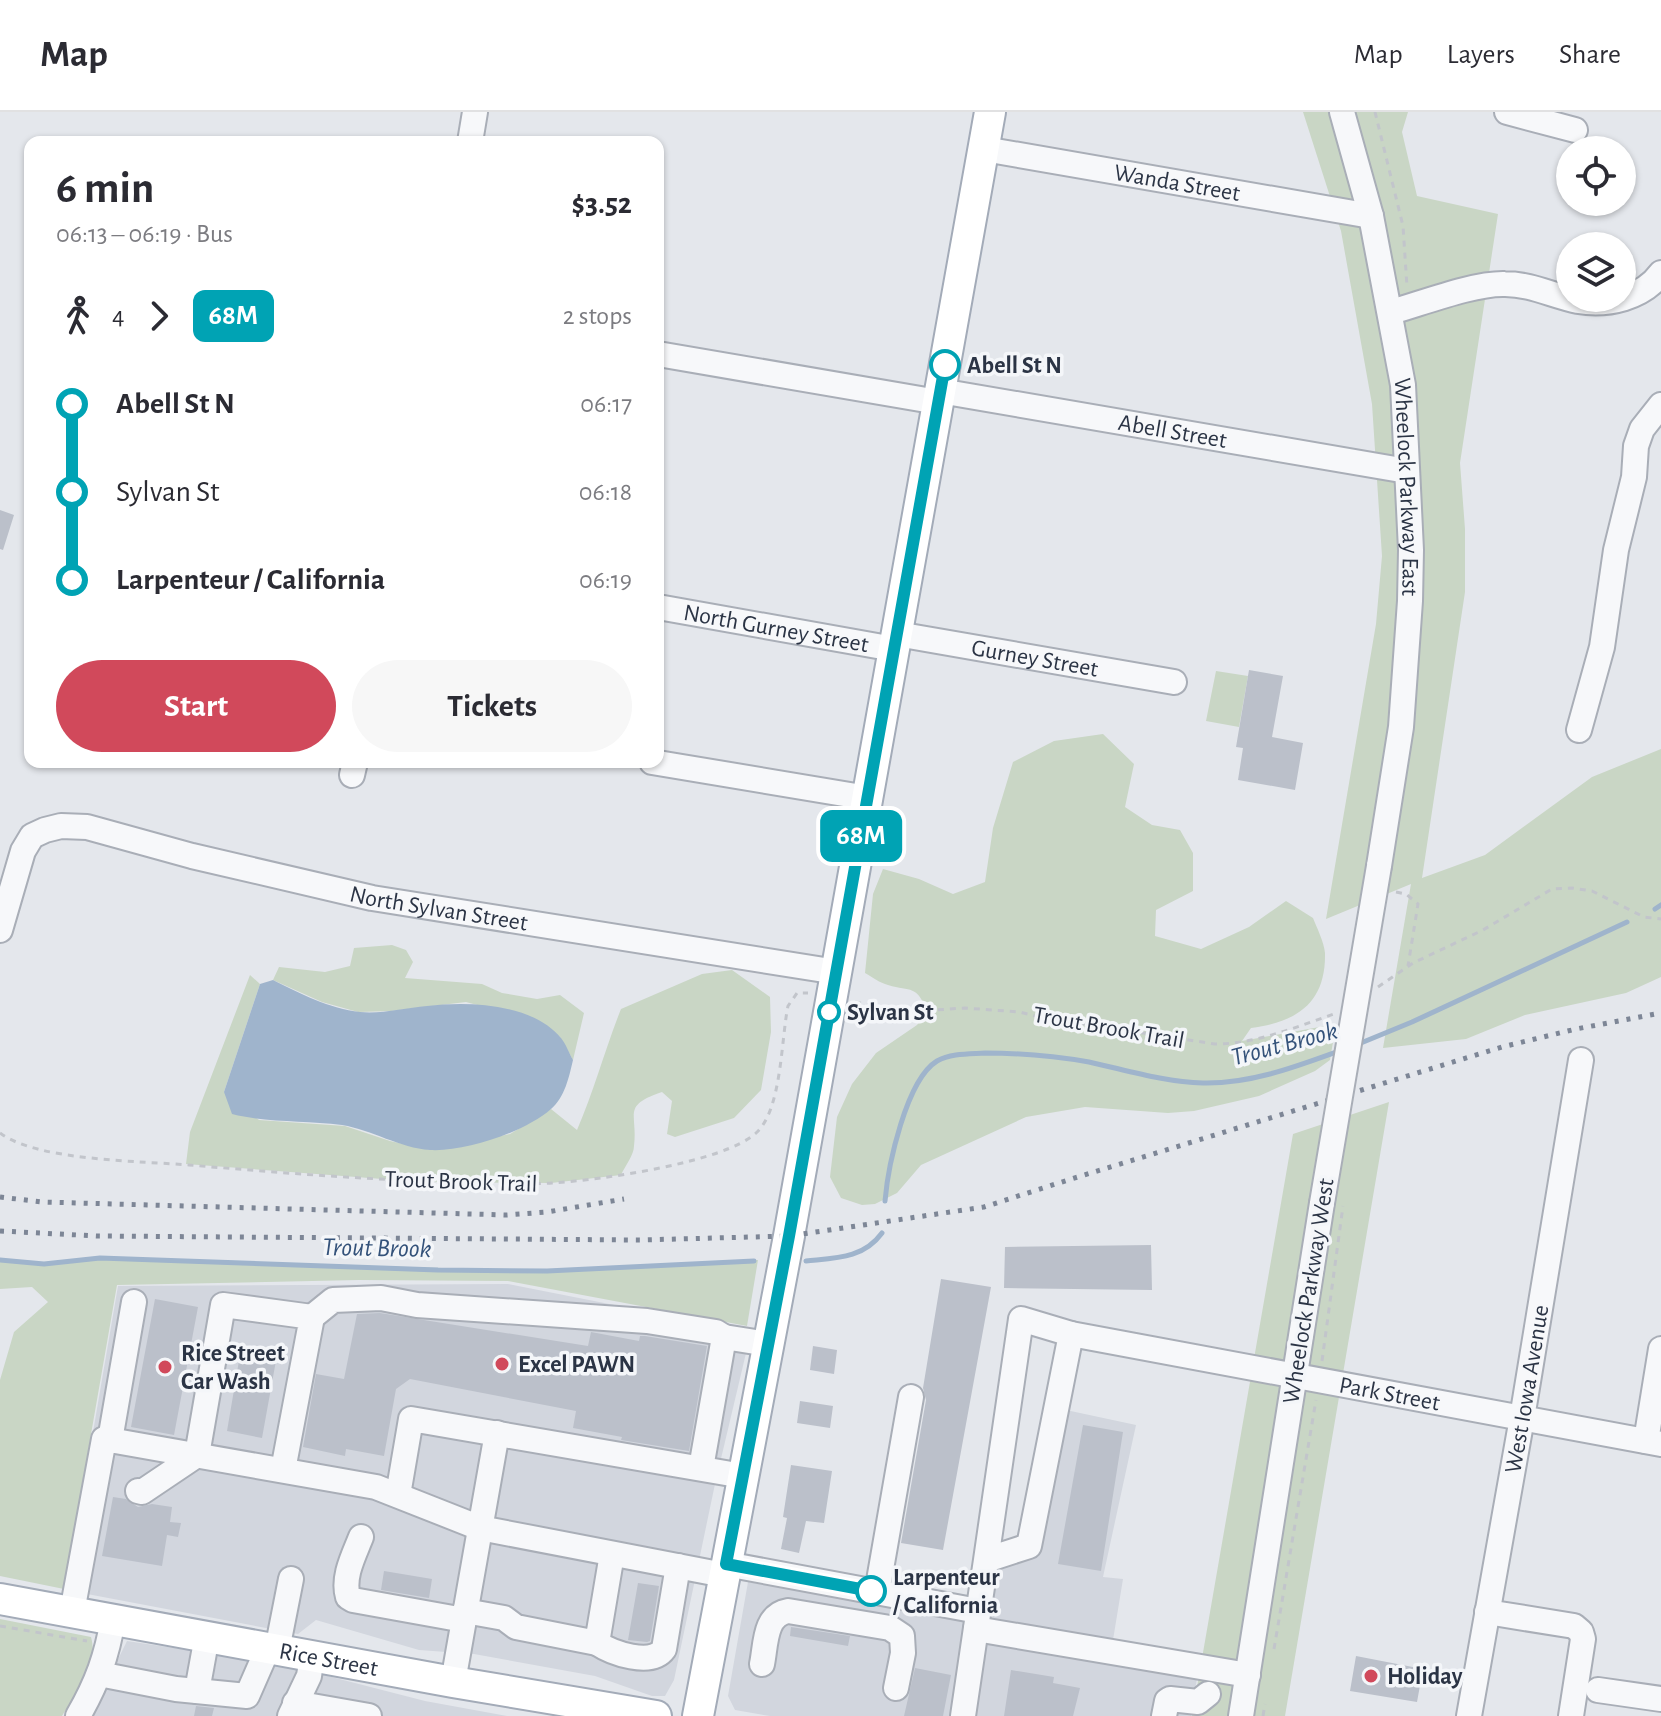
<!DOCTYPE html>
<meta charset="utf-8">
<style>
body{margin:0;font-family:"Alegreya Sans",sans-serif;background:#f7f7f7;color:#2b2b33;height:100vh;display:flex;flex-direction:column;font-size:30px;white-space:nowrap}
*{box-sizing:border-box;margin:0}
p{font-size:26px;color:#7c7c81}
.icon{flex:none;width:44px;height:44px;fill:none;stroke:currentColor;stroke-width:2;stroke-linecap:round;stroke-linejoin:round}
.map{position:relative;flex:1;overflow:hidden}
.details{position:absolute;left:24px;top:24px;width:640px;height:632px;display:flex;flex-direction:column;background:#fff;border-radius:16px;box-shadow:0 2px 6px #0004}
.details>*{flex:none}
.badge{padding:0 16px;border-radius:12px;font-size:28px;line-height:52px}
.controls{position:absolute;left:1556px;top:24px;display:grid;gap:16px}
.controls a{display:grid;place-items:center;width:80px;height:80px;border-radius:50%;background:#fff;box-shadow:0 2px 6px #0004;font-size:40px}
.map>.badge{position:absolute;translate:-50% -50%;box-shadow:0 0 0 4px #fff}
.legs{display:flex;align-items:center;gap:12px;height:88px;padding:0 32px;font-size:26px}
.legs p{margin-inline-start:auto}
.headline{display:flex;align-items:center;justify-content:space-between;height:136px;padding:0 32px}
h1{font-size:44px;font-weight:700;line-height:60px}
.action{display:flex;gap:16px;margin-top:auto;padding:16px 32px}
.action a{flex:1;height:92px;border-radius:48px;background:#d1495b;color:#fff;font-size:32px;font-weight:700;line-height:92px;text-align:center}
.action a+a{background:#f7f7f7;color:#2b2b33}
ul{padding:0 32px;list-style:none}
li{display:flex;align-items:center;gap:28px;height:88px;font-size:30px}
li i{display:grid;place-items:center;width:12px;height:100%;margin:0 10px;background:currentColor}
li i::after{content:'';width:20px;height:20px;margin:-10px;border:6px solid;border-radius:50%;background:#fff}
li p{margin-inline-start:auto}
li:first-child i{background:linear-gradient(#0000 50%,currentColor 0)}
li:last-child i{background:linear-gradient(currentColor 50%,#0000 0)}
header{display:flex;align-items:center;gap:48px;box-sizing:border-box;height:112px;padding:0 40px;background:#fff;border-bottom:2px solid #e1e1e2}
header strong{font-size:38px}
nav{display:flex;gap:44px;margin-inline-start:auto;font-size:28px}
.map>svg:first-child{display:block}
.built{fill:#d2d6de}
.green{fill:#c9d6c5}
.water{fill:#9fb4cc}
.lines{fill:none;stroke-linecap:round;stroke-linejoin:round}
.stream{stroke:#9fb4cc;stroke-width:5}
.building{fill:#bbc0ca}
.minor-casing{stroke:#a9aeb7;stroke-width:28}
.major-casing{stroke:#a3abb8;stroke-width:34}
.path{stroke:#c2c5cb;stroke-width:3;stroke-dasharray:6 6;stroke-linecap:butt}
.minor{stroke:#f7f8fa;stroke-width:24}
.major{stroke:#fff;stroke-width:30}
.rail{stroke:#7d8696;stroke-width:5;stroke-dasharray:4 8;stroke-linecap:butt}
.minor-bridge-casing{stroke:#a9aeb7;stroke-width:28;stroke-linecap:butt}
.minor-bridge{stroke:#f7f8fa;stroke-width:24}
.line-1-casing{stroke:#fff;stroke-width:18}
.line-1{stroke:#00a3b4;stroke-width:12}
.stop-1-dot{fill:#fff;stroke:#00a3b4;stroke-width:4}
.poi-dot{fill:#d1495b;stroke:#f4f6f9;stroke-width:3}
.labels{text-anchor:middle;stroke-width:7;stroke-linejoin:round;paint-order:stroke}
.street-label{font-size:24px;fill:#2b3445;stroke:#f4f6f9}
.stop-label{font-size:24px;font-weight:bold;fill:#2b3445;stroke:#f4f6f9;text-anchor:start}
.poi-label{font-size:24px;font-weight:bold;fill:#2b3445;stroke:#f4f6f9;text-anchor:start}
.water-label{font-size:26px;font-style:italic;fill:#34527a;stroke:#f4f6f9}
</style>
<header>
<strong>Map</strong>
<nav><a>Map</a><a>Layers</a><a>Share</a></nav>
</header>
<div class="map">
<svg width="1661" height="1604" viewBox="0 0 1661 1604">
<rect width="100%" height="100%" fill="#e4e7ec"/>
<!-- built -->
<path class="built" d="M508 1172 751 1220 715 1372 674 1568 665 1584H652L595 1564 474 1542 419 1538 316 1508 298 1522 66 1478 118 1174Z
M1052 1295 1136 1313 1103 1465 1123 1467 1112 1534 1200 1547 1191 1604H975L993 1464 1000 1448 1030 1441Z
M748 1470 968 1509 951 1604H770L735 1598 728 1584Z
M127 1529 281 1552 425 1589 507 1604H93L91 1602Z"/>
<!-- green -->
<path class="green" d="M1303 0H1408L1402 20 1417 84 1498 102 1460 351 1465 417V480L1422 766 1485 743 1592 665 1661 637V865L1626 881 1525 903 1466 927 1383 936 1411 772 1326 807 1376 512 1382 444 1372 292 1341 119Z
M1216 559 1248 564 1239 615 1206 609Z
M1103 622 1134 652 1125 695 1152 713 1180 718 1193 741V779L1156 798 1155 824 1201 837 1249 815 1286 789 1313 806C1317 816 1324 830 1325 841 1326 891 1297 910 1251 916L1242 929 1336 912 1330 948 1315 959 1259 984 1194 999 1168 1001 1085 995 1026 1005 921 1053 897 1081 875 1092 862 1093 841 1086 830 1065 837 1005 852 972 876 941 917 913 927 900C917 872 911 880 888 873 880 871 872 865 865 861L873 782 883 757 919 767 953 782 985 770 993 716 1013 650 1054 629Z
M392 833 406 838 413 850 405 866 482 872 502 881 537 887 560 883 584 901 573 948 560 925 537 909 466 890 391 899 358 900 322 890 273 868 279 855 325 860 350 854 354 836Z
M732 858 770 885 771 920 761 978 734 1006 675 1025 667 1022 672 989 662 980C621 994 638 1001 634 1034 634 1043 625 1054 621 1063L551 1071 422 1070 186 1052 190 1020 250 863 260 872 224 980 259 1008 345 1014 390 1029 431 1038 510 1022 551 997 577 1018C594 979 605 937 621 897L702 862Z
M1389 990 1285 1604H1192L1293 1022Z
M100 1146 547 1159 758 1148 747 1214 508 1169 359 1168 117 1173 64 1477 0 1464V1268L14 1220 48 1190 32 1175 0 1177V1147L44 1152Z
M0 1507 91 1525C99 1554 77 1580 62 1604H0Z"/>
<!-- water -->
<path class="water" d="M273 868C299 881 330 897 360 900 382 902 405 896 427 894 468 889 532 891 561 926 566 932 569 941 573 948 569 965 565 985 551 997 525 1020 465 1040 430 1038 400 1036 372 1018 342 1013 305 1008 268 1011 232 1002L224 980 260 872Z"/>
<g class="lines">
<!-- stream -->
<path class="stream" d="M1655 797 1661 793
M1356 933 1412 910 1627 810
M885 1089C888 1054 906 968 937 949 951 941 970 942 985 941 1020 941 1055 944 1089 950 1126 958 1164 970 1203 971 1250 972 1295 955 1339 939
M0 1148 44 1152 100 1146 438 1158 547 1159 754 1149
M806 1149C835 1146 863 1147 882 1121"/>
</g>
<!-- building -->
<path class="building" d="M0 398 14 403 3 438 0 437Z
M1249 558 1283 564 1272 625 1303 631 1295 678 1238 668 1243 636 1236 635Z
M1151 1133 1152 1178 1004 1176 1005 1135Z
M941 1167 991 1175 943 1438 901 1431 926 1288 923 1276Z
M155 1187 198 1195 174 1323 131 1315Z
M380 1201 588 1234 591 1220 639 1229 640 1224H645L707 1234 689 1339 621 1328 622 1325 573 1316 576 1299 410 1267 396 1277 384 1344 346 1337 345 1344 303 1335 316 1262 344 1267 357 1202Z
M813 1234 837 1238 834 1262 810 1258Z
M241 1237 277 1243 262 1326 227 1319Z
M800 1289 833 1294 830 1316 797 1311Z
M1083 1313 1123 1320 1101 1459 1058 1452Z
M791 1353 832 1359 824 1411 806 1409 799 1441 781 1437 787 1406 783 1405Z
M113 1385 126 1387 138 1395 152 1392 172 1395 170 1410 181 1411 178 1425 167 1423 162 1454 102 1444Z
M384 1459 432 1467 429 1486 381 1478Z
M638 1471 659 1474 650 1529 647 1530 628 1528Z
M791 1515 850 1524 848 1534 790 1524Z
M1356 1544 1423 1557 1417 1590 1350 1579Z
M915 1556 951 1563 943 1604H904Z
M1011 1558 1054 1565 1053 1571 1080 1576 1073 1604H1004Z
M196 1594 214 1596 212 1604H194Z"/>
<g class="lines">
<defs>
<g id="minor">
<path id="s1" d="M1342 0 1371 104 1403 273 1411 438 1410 489 1401 615 1379 754"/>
<path d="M1507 0 1575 18"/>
<path d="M470 30 475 0"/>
<path id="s2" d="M984 37 1371 104"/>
<path d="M1391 200C1423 191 1474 171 1505 172 1531 172 1553 184 1578 189 1608 194 1643 186 1661 161"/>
<path d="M658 242 938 290"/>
<path id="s3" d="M940 279 1407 359"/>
<path id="s4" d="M658 495 894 537"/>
<path id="s5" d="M897 522 1174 570"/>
<path d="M1579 618 1602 535 1616 438 1634 365 1636 334 1642 317 1661 293"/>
<path d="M652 650 868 686"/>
<path d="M352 663 355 650"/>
<path id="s6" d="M0 818 23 739 32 724 45 718 61 714 87 715 192 744 372 786 837 860"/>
<path d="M312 1205 333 1188 381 1186 417 1193 647 1209 716 1220 724 1225"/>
<path id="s7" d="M1071 1222 1661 1332"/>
<path d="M110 1328 134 1190"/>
<path d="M1646 1329 1661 1237"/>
<path d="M701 1356 724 1225 768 1232"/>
<path d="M138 1379 142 1380 197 1343 223 1193 312 1205 283 1358"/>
<path d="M398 1383 411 1307 743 1364"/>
<path d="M361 1425C354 1443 342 1465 348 1485L353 1488 464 1508"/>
<path d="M726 1452 978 1499"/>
<path d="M877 1480 911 1285"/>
<path d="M465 1499 504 1506 516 1515 597 1531 612 1442"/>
<path d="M72 1500 104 1327 376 1375 480 1416 724 1463"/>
<path d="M1487 1500 1574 1514 1581 1520 1583 1527 1571 1604"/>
<path d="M976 1517 1248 1563"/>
<path d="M597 1531C612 1541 651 1555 664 1537L678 1454"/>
<path d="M277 1538 291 1467"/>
<path d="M762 1552C766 1533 764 1503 788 1499L890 1516 902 1524 903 1541 896 1576"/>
<path d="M99 1562 176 1577 247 1584 268 1536"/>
<path d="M453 1570 497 1321"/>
<path d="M1598 1578 1661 1587"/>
<path d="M197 1579 207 1524"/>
<path d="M295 1591 369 1604"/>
<path d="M78 1604C97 1571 107 1544 113 1507"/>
<path d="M290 1604 309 1564 312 1544"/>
<path d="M963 1604 986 1448 1029 1434 1071 1222 1021 1207 986 1448"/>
<path d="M1164 1604 1167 1589 1170 1587 1198 1590 1208 1582"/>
<path d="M1241 1604 1322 1091"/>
<path id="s8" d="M1469 1604 1522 1306 1581 948"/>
</g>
<g id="major">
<path id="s9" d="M0 1487 453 1570 656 1604"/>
<path d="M698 1604 789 1124 990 0"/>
</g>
</defs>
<!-- minor casing -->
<use href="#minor" class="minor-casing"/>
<!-- major casing -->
<use href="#major" class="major-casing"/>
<!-- path -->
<path class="path" d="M1375 0 1403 114 1407 175
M1396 780 1406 782 1418 792 1408 854
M1378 875 1413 851 1483 818 1552 777 1572 776 1592 779 1644 805 1661 807
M855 890 904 900 965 896 1020 900 1038 905 1215 932C1256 932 1296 915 1334 902
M0 1021C37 1049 142 1049 189 1053 284 1061 379 1069 473 1070 499 1071 526 1073 552 1071 599 1068 723 1051 756 1021 782 998 781 927 788 894L797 881H808
M1322 1249 1343 1094
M0 1514 87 1529
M1274 1537 1316 1288
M1263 1604 1265 1592"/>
<!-- minor -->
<use href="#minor" class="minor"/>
<!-- major -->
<use href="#major" class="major"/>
<!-- rail -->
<path class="rail" d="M0 1085 42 1090 506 1103 547 1100 624 1087
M0 1119 98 1124 640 1128 789 1124 984 1095 1068 1068 1502 935 1576 917 1661 901"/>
<defs>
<path id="minor-bridge" d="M1322 1091 1379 754"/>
</defs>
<!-- minor-bridge casing -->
<use href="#minor-bridge" class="minor-bridge-casing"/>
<!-- minor-bridge -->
<use href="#minor-bridge" class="minor-bridge"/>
</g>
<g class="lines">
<defs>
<path id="line-1" d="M871 1479 726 1452 789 1124 945 253"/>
</defs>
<!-- line-1 casing -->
<use href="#line-1" class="line-1-casing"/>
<!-- line-1 -->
<use href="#line-1" class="line-1"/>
</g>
<!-- markers -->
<g class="stop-1-dot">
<circle cx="945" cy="253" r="14"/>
<circle cx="829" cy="900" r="10"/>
<circle cx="871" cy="1479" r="14"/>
</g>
<g class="poi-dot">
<circle cx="502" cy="1252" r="8"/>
<circle cx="165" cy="1255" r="8"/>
<circle cx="1371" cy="1564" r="8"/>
</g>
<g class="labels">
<!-- street labels -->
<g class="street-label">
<text dy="8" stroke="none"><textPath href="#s2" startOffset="196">Wanda Street</textPath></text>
<text dy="8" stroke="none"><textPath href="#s3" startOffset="236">Abell Street</textPath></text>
<text dy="8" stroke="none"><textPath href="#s1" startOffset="382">Wheelock Parkway East</textPath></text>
<text dy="8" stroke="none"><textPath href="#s4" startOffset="120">North Gurney Street</textPath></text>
<text dy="8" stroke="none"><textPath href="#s5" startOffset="140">Gurney Street</textPath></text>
<text dy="8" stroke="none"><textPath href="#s6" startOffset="518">North Sylvan Street</textPath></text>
<text transform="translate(1109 915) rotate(10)" y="8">Trout Brook Trail</text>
<text transform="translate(461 1069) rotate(2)" y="8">Trout Brook Trail</text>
<text transform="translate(1308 1179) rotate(-81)" y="8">Wheelock Parkway West</text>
<text dy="8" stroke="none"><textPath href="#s8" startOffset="332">West Iowa Avenue</textPath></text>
<text dy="8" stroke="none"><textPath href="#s7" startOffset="324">Park Street</textPath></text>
<text dy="8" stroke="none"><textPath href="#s9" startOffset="334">Rice Street</textPath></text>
</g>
<!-- stop labels -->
<g class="stop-label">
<text x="967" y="261">Abell St N</text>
<text x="847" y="908">Sylvan St</text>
<text x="893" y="1473">Larpenteur<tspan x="893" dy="28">/ California</tspan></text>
</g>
<!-- poi labels -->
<g class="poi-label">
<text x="181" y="1249">Rice Street<tspan x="181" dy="28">Car Wash</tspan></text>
<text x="518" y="1260">Excel PAWN</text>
<text x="1387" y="1572">Holiday</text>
</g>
<!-- water labels -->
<g class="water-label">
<text transform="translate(1284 931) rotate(-15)" y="9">Trout Brook</text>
<text transform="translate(377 1135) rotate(1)" y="9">Trout Brook</text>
</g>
</g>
</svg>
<div class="controls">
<a><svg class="icon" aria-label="locate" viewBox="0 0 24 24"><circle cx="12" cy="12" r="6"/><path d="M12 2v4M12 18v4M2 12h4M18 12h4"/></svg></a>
<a><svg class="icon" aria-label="layers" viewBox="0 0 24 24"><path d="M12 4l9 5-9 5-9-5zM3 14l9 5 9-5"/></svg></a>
</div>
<b class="badge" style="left:861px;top:724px;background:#00a3b4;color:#fff">68M</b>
<section class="details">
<div class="headline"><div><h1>6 min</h1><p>06:13 – 06:19 · Bus</p></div><b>$3.52</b></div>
<div class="legs"><svg class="icon" aria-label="walk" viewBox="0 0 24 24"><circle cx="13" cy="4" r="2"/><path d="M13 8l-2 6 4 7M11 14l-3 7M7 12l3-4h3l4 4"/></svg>4<svg class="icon" aria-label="forward" viewBox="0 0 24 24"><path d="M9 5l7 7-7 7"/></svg><b class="badge" style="background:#00a3b4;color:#fff">68M</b><p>2 stops</p></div>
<ul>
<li><i style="color:#00a3b4"></i><b>Abell St N</b><p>06:17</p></li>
<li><i style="color:#00a3b4"></i><span>Sylvan St</span><p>06:18</p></li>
<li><i style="color:#00a3b4"></i><b>Larpenteur / California</b><p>06:19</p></li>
</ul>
<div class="action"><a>Start</a><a>Tickets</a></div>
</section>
</div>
